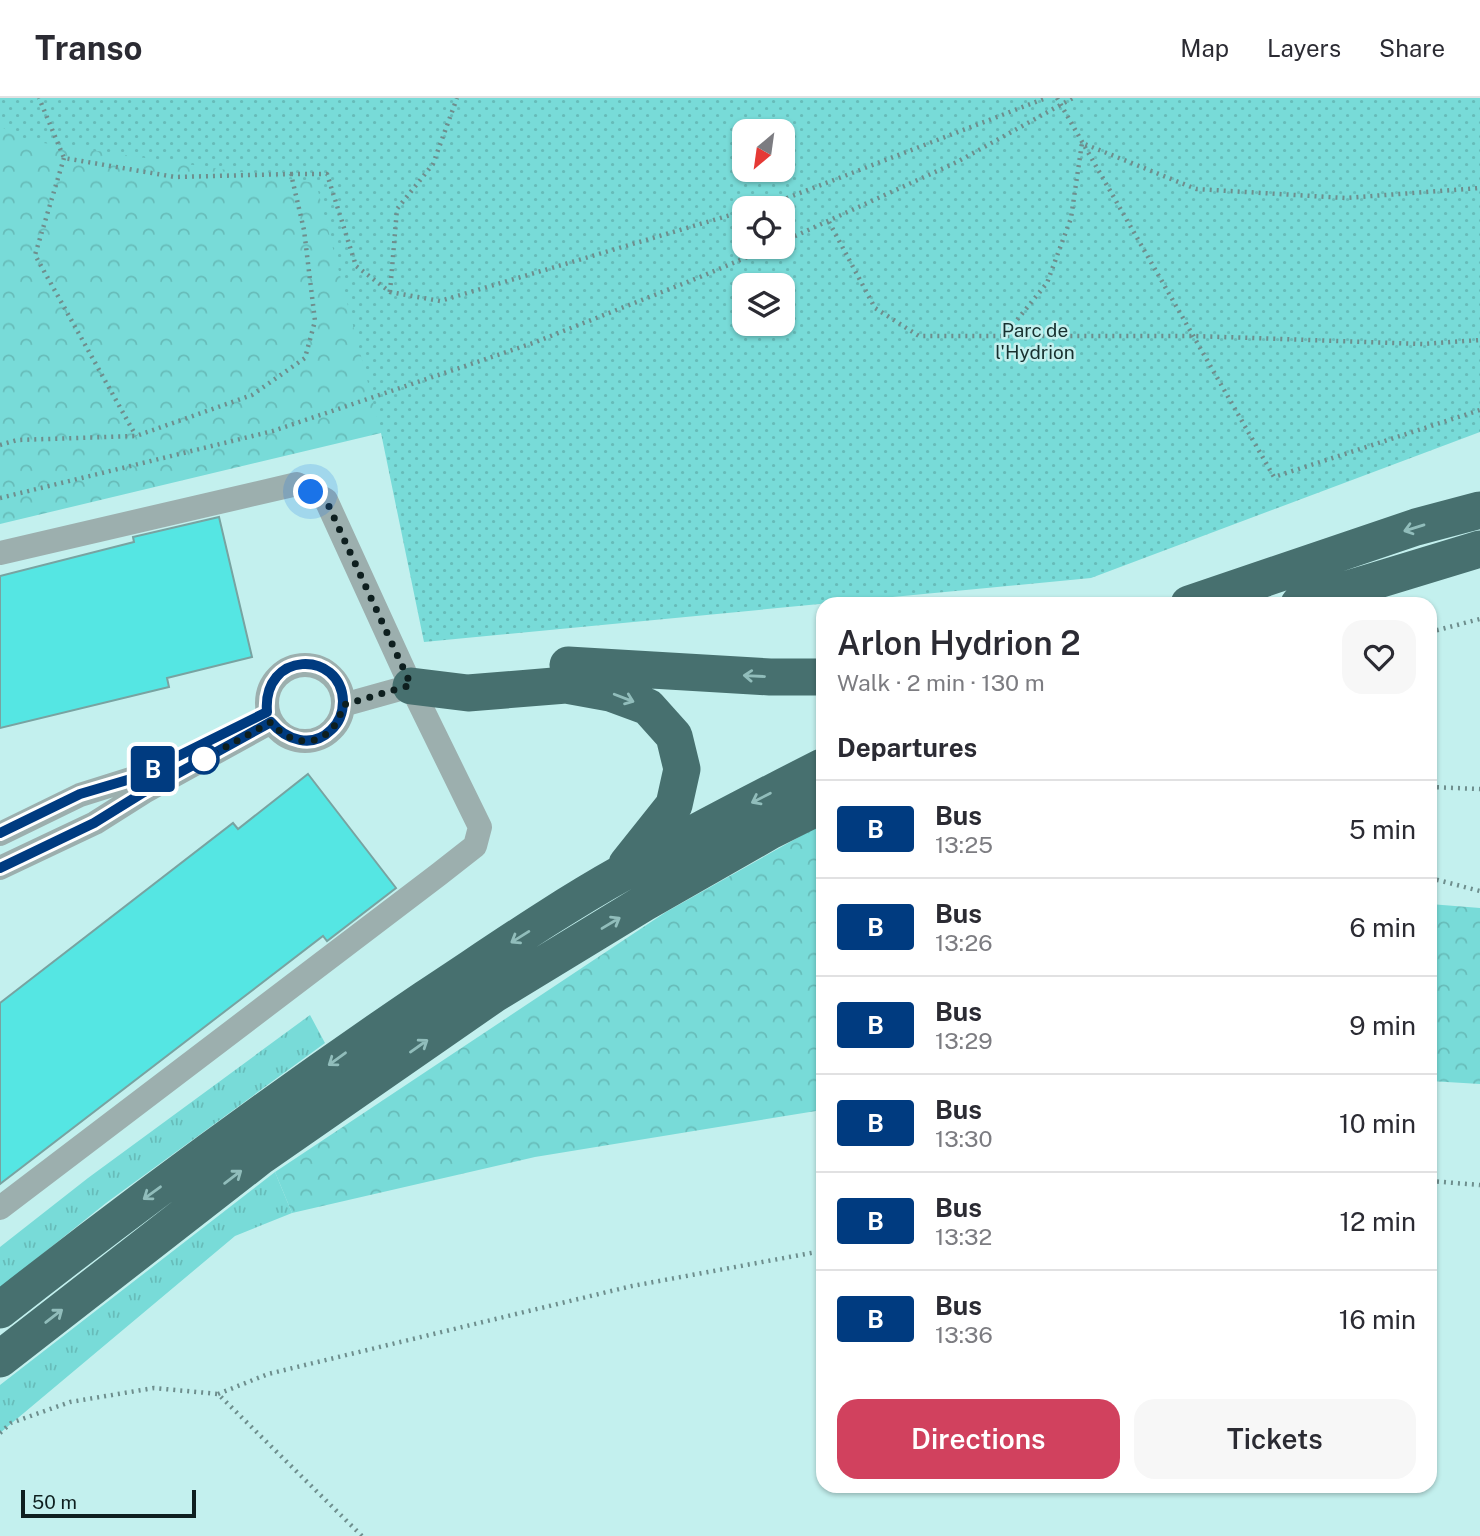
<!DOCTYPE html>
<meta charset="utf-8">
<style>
body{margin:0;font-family:"Public Sans",sans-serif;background:#f7f7f7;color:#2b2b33;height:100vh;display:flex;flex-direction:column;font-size:26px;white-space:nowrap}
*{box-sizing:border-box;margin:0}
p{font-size:23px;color:#7c7c81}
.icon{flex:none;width:38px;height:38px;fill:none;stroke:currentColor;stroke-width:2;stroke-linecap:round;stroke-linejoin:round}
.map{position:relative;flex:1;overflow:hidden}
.drawer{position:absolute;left:816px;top:499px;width:621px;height:896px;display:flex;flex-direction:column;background:#fff;border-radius:21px;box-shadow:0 2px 5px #0004}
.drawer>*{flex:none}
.badge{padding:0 14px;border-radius:5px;font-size:24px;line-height:46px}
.needle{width:46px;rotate:209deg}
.buttons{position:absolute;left:732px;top:21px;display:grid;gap:14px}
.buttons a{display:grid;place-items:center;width:63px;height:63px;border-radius:14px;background:#fff;box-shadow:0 2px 5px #0004;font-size:35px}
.scale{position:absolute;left:21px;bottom:18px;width:175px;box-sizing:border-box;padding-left:7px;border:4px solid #0e1f1f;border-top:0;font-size:19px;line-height:24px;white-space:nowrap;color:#0e1f1f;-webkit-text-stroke:5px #c3f0ee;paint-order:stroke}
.you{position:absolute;width:35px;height:35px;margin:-18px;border:5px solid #fff;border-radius:50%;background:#1a73e8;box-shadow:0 0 0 10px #1a73e833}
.map>.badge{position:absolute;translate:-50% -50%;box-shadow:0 0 0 4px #fff}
h2{padding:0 21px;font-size:26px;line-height:63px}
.round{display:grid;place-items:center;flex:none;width:74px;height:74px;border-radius:21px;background:#f7f7f7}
.head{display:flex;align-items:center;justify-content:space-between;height:119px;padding:0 21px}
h1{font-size:33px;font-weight:600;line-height:52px}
.primary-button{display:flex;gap:14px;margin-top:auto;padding:14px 21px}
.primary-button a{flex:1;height:80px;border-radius:21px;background:#d1415e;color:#fff;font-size:28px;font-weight:600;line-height:80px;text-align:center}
.primary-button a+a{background:#f7f7f7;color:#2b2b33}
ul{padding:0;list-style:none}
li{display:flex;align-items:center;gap:21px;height:98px;padding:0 21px;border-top:2px solid #e1e1e2}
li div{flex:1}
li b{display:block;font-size:26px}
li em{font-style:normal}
li .badge{min-width:77px;font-weight:700;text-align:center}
header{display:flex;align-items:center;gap:42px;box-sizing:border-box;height:98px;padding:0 35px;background:#fff;border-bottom:2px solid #e1e1e2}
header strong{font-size:33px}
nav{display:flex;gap:38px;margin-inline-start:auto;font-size:24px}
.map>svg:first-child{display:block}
.grass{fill:url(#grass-tufts)}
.forest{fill:url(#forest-crowns)}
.park{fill:url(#park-dots);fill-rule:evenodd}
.building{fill:#55e6e3;stroke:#78a3a1;stroke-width:2}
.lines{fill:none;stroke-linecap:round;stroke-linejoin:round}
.path{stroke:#6e8e8d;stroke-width:4.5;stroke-dasharray:2 5;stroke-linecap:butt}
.minor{stroke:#9cafae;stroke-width:24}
.highway{stroke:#47706f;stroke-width:37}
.oneway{stroke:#91bdbb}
.line-casing{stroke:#fff;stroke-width:16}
.line{stroke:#003b80;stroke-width:10}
.walk{stroke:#0e1f1f;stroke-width:7;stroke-dasharray:0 12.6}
.stop-dot{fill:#fff;stroke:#003b80;stroke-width:3.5}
.labels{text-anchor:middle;stroke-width:5;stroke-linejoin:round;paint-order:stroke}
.park-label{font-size:19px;fill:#17302f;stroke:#c3f0ee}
</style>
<header>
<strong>Transo</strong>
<nav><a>Map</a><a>Layers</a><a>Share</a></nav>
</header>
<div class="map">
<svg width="1480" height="1438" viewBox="0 0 1480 1438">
<defs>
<pattern id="grass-tufts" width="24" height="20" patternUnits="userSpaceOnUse" patternTransform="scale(1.75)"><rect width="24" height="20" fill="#78dbd8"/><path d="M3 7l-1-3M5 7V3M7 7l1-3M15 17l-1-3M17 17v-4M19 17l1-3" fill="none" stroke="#67bcb9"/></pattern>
<pattern id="forest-crowns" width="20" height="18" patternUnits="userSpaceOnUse" patternTransform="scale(1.75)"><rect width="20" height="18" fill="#78dbd8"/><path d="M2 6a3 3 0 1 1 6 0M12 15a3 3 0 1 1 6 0" fill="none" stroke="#67bcb9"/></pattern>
<pattern id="park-dots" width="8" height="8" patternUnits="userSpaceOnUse" patternTransform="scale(1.75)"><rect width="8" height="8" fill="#78dbd8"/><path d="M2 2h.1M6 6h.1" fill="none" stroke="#67bcb9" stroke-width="1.8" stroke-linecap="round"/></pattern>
</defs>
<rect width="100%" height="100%" fill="#c3f0ee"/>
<!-- grass -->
<path class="grass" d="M310 917 325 945 106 1105 0 1190V1149L88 1080Z
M275 1074 292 1115 235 1138 0 1335V1287Z"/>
<!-- forest -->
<path class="forest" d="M0 0 782 33H744V72L381 335 0 426Z
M822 726V1012L535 1059 292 1115 275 1074 666 814Z
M1430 806 1480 810V986L1430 983Z"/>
<!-- park -->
<path class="park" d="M0 0H1480V334L1091 480 424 544 381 335 316 85 23 42 0 28ZM744 33H782V72H744ZM744 110H782V149H744ZM744 187H782V226H744Z"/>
<!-- building -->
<path class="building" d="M219 419 252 559 167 580 169 589 0 630V478L134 444 133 439Z
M308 676 396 790 327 843 323 838 0 1086V905L233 725 238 731Z"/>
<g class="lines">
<!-- path -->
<path class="path" d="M1057 0 1274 379 1480 312
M64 60 35 157 136 338
M291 76H327L356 168 390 194 440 203 744 113
M753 110 782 102 1046 0
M829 124 875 210 919 238H1194L1423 246 1480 242
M782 144 957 64 1073 0
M390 194 397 111 433 66 457 0
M1004 238 1047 185 1071 120 1082 45 1196 91 1345 100 1480 90
M0 347 17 342 136 338 252 297 305 260 315 223 304 132 291 76 175 79 64 60 39 0
M0 400 273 333 533 245 700 179 771 149
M1430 534 1480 521
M1430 689 1480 691
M1430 780 1480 793
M1430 1083 1480 1087
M218 1296 268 1276 632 1188 822 1153
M0 1335 11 1325 70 1304 154 1290 218 1296 362 1438"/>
<!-- minor -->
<path class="minor" d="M0 455 297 386 326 402 411 588 480 729 475 748 438 777 0 1110
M267 605a38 38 0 1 1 76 0a38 38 0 1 1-76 0Z
M343 607 411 588
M0 736 80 697 134 680 163 666
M0 770 95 725 144 694 271 624"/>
<!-- highway -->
<path class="highway" d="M1189 506 1416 429 1480 412
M1299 506 1480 451
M568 567 770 579H822
M411 588 468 595 566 587 610 595 648 609 674 638 682 671 674 707 627 766
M0 1212C139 1103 280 999 426 900 490 858 554 813 622 775 687 738 755 703 822 669
M0 1261 261 1058 493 897 644 805 770 733 822 707"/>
</g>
<!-- one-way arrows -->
<defs><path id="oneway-shaft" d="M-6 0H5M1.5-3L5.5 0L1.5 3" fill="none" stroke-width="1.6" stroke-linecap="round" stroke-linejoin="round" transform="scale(1.75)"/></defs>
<g class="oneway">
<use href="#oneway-shaft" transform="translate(1414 430) rotate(163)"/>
<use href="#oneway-shaft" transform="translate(754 578) rotate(-177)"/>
<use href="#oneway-shaft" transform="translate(624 600) rotate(21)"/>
<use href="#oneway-shaft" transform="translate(761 700) rotate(153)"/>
<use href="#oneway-shaft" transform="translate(611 825) rotate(-31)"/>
<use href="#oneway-shaft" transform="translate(520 839) rotate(148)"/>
<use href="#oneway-shaft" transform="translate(419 948) rotate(-35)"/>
<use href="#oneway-shaft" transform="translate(337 961) rotate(144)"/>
<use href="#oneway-shaft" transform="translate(233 1079) rotate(-37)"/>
<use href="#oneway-shaft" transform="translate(152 1095) rotate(144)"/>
<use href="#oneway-shaft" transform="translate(54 1218) rotate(-38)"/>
</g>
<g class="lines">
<defs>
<path id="line" d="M0 735 80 696 134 680 267 614C262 552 341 552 343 603 343 614 339 625 331 632 312 651 286 642 271 624L144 694 94 725 0 770"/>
</defs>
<!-- line casing -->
<use href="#line" class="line-casing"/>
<!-- line -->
<use href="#line" class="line"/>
<!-- walk -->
<path class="walk" d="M204 661 271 624C296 655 335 647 343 607L411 587 326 402 311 394"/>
</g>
<!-- markers -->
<circle class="stop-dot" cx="204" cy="661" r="14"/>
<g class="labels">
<!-- park labels -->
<g class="park-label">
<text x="1035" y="239">Parc de<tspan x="1035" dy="22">l'Hydrion</tspan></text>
</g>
</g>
</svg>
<div class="buttons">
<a><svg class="needle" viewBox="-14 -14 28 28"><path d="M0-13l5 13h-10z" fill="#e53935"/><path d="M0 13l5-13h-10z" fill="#7c7c81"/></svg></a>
<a><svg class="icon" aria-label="locate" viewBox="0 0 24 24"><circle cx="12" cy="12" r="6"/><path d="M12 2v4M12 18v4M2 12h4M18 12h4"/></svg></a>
<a><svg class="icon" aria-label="layers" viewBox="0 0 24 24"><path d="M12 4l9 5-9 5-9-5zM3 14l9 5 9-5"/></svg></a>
</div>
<div class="scale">50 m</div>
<div class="you" style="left:311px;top:394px"></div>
<b class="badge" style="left:153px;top:671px;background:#003b80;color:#fff">B</b>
<section class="drawer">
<div class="head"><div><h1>Arlon Hydrion 2</h1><p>Walk · 2 min · 130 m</p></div><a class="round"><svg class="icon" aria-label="heart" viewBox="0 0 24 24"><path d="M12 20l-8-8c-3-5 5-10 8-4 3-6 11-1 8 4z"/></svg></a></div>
<h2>Departures</h2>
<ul>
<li><span class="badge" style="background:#003b80;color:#fff">B</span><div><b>Bus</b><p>13:25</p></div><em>5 min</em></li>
<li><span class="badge" style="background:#003b80;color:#fff">B</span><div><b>Bus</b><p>13:26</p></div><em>6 min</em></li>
<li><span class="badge" style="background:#003b80;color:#fff">B</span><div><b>Bus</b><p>13:29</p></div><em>9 min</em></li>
<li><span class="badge" style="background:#003b80;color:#fff">B</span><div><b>Bus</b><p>13:30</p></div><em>10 min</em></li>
<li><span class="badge" style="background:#003b80;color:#fff">B</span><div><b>Bus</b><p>13:32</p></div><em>12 min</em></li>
<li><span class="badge" style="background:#003b80;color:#fff">B</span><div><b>Bus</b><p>13:36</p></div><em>16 min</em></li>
</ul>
<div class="primary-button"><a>Directions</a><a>Tickets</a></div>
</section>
</div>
